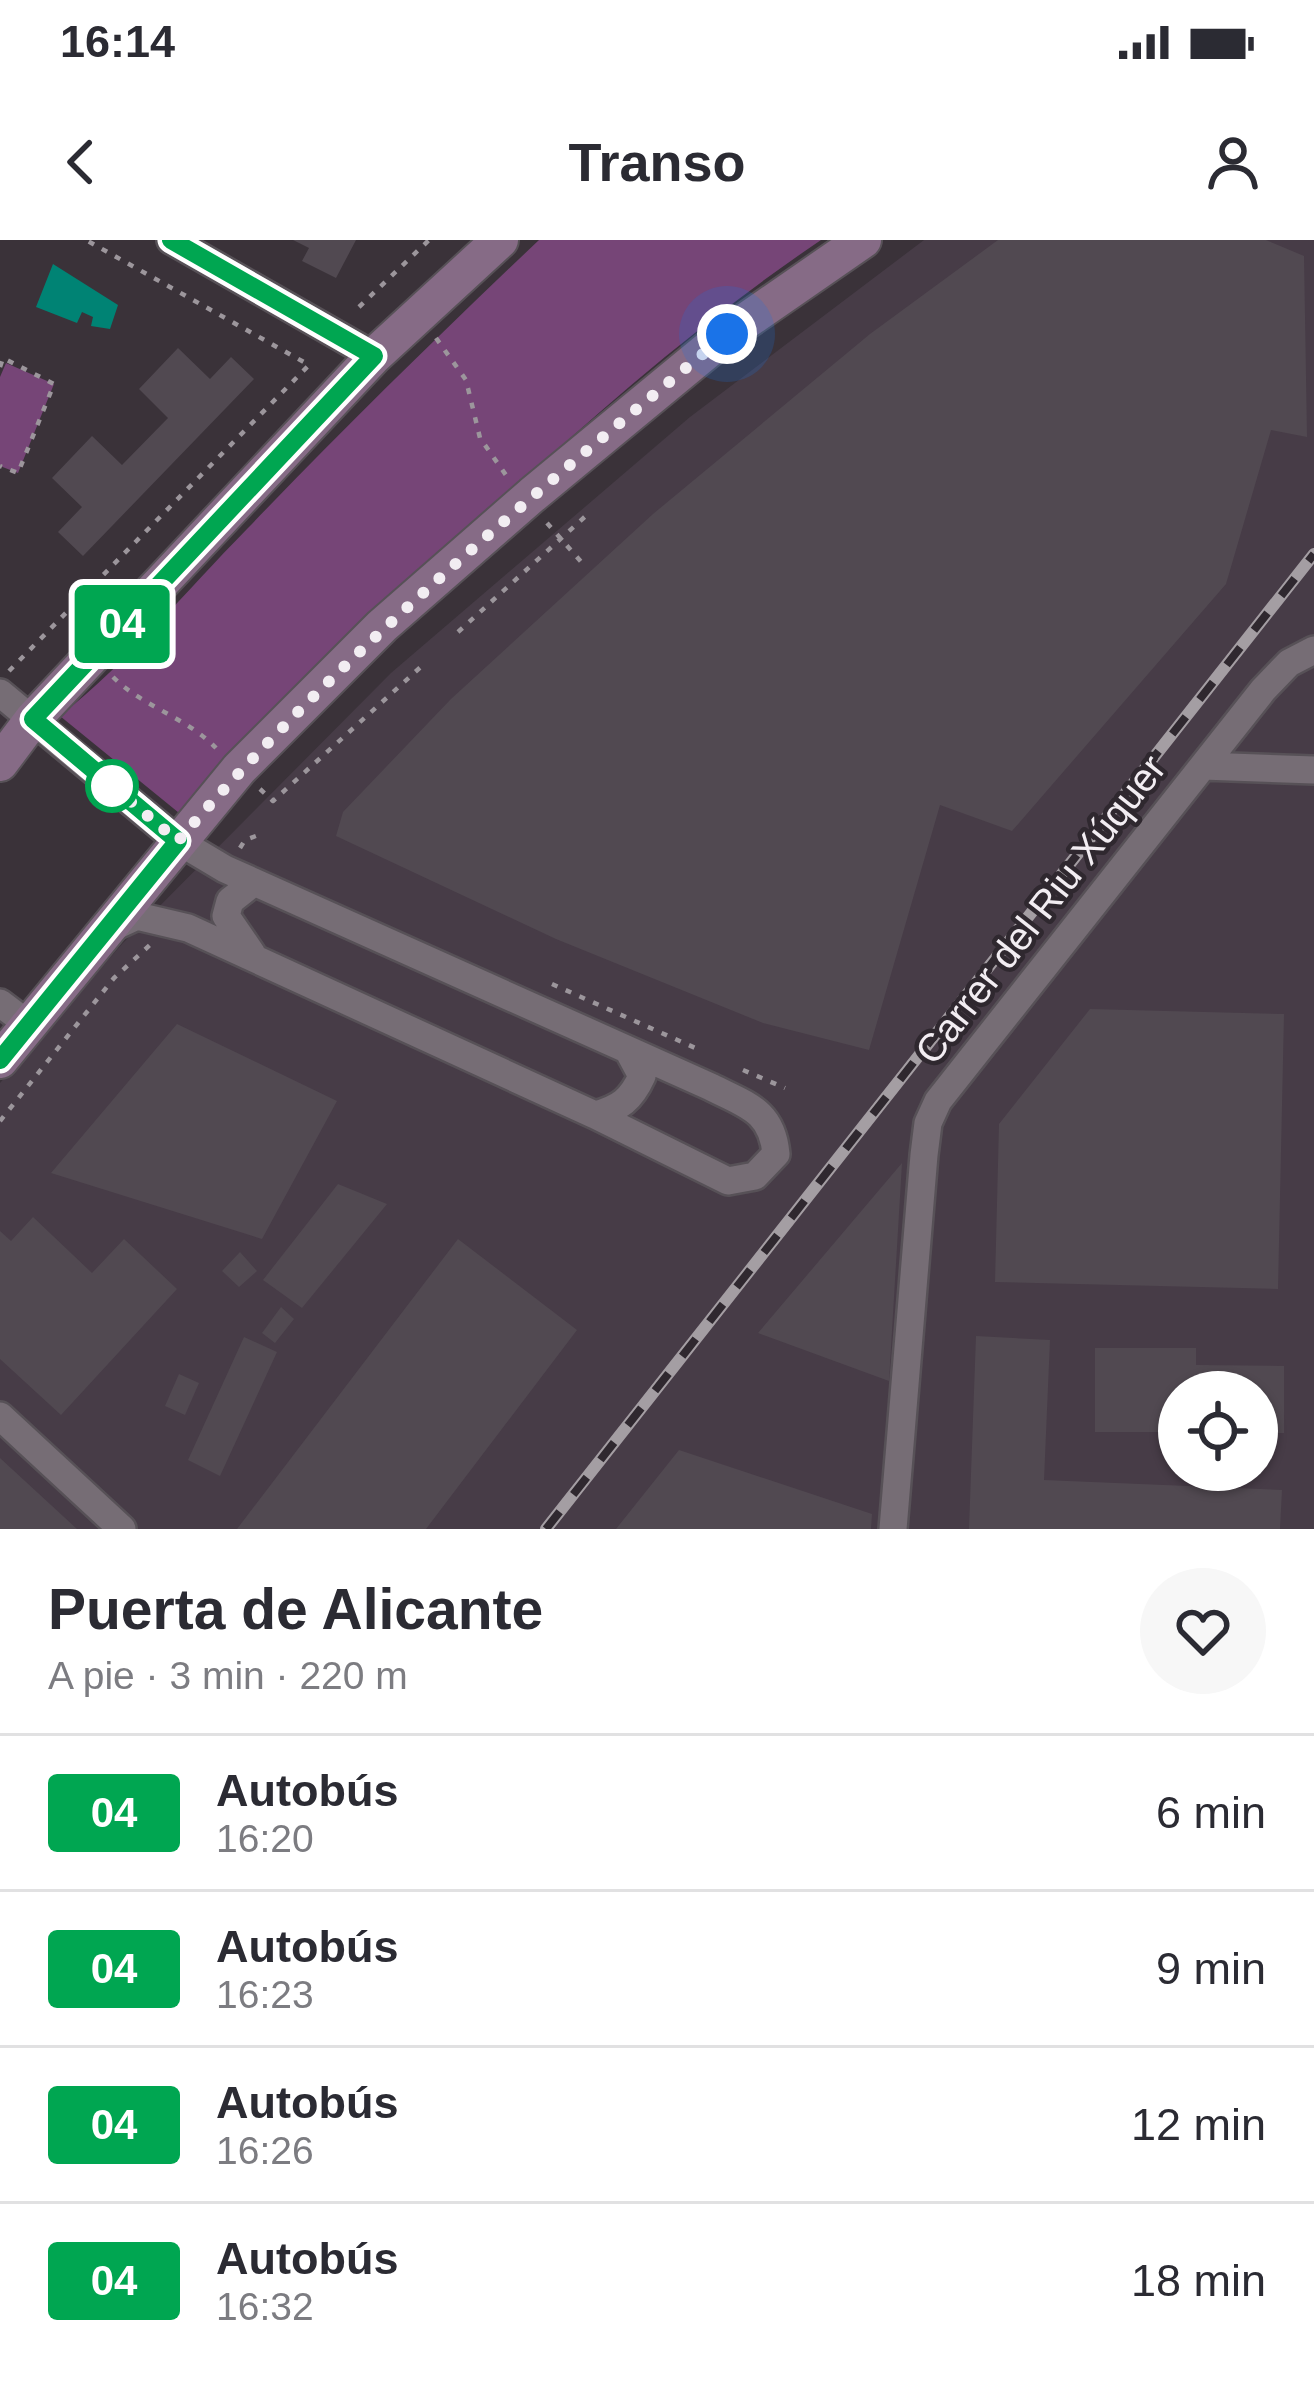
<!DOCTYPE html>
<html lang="es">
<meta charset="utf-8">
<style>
body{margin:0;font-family:Arial,sans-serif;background:#f7f7f7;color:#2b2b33;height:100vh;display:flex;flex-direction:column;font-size:45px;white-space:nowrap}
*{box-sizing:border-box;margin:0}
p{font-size:39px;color:#7c7c81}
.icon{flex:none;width:66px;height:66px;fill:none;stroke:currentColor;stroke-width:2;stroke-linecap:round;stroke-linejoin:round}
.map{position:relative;height:1289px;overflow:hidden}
.drawer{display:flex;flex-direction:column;background:#fff;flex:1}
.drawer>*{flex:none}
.badge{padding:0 24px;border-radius:9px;font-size:42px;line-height:78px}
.tools{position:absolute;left:1158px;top:1131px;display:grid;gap:24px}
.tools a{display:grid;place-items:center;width:120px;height:120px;border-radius:50%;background:#fff;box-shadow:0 3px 9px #0004;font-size:60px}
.you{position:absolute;width:60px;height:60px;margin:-30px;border:9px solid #fff;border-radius:50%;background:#1a73e8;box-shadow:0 0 0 18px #1a73e833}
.map>.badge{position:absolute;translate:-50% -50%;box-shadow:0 0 0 6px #fff}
.round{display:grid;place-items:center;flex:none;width:126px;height:126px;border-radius:63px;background:#f7f7f7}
.head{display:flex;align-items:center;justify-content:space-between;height:204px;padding:0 48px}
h1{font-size:57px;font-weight:700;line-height:90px}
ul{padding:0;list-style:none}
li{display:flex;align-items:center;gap:36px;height:156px;padding:0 48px;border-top:3px solid #e1e1e2}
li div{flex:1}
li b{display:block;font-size:45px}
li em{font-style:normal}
li .badge{min-width:132px;font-weight:700;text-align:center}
.status{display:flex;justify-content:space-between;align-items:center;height:84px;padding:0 60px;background:#fff;direction:ltr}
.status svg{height:33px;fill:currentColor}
header{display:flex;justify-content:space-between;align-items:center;height:156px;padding:0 48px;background:#fff;font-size:54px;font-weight:700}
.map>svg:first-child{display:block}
.built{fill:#473c47;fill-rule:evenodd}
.green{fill:#764577}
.water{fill:#008374}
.building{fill:#514951}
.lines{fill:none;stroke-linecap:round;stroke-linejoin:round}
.minor-casing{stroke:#575157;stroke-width:32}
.secondary-casing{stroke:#575157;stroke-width:40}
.path{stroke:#9c969c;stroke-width:4.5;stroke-dasharray:6 9;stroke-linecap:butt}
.minor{stroke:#766d75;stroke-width:27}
.secondary{stroke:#866b86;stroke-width:36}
.rail-casing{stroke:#a49ea3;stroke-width:12}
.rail{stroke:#2f282f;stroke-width:8;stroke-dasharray:22;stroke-linecap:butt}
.line-casing{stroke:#fff;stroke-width:27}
.line{stroke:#00a651;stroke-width:18}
.walk{stroke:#f2edf2;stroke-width:12;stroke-dasharray:0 21.6}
.stop-dot{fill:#fff;stroke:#00a651;stroke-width:6}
.labels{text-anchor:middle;stroke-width:9;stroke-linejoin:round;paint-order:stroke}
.street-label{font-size:39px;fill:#f2edf2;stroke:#2f282f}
</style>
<div class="status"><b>16:14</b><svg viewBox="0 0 49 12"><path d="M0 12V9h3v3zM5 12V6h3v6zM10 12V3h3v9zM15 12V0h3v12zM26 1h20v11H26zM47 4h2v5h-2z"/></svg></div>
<header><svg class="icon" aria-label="back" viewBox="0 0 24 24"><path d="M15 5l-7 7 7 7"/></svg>Transo<svg class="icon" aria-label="person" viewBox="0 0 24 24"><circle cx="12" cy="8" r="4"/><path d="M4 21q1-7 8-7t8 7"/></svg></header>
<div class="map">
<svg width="1314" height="1289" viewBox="0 0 1314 1289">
<rect width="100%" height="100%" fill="#3a3239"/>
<!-- built -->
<path class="built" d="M924 0H1314V1289H0V843L122 704 391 433 690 177ZM1179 1152H1257V1230H1179Z"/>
<!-- green -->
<path class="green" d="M539 0H821C666 105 530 231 396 362 324 432 252 501 184 577L60 476C129 421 185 352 247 289 342 190 440 94 539 0Z
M6 123 54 144 18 233 0 226V137Z"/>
<!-- water -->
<path class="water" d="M53 24 118 65 110 89 91 86 93 77 82 72 77 83 36 67Z"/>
<!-- building -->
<path class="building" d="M293 0H356L336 38 302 21 309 8Z
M998 0H1266L1304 16 1307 197 1271 190 1226 344 1012 591 940 565 869 810 763 783 556 699 336 596 343 572 451 459 653 274 870 94Z
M178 108 210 139 231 117 254 139 83 316 58 292 82 267 52 238 92 196 122 225 168 178 139 149Z
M1090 769 1284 774 1278 1049 995 1042 999 884Z
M177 784 337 861 262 999 51 933Z
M902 923 889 1141 758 1093Z
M338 944 387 964 302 1068 263 1040Z
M33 977 92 1033 124 999 177 1049 61 1175 0 1119V991L11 1001Z
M458 999 577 1090 426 1289H237Z
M240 1012 257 1031 239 1047 222 1031Z
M281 1067 294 1079 275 1103 262 1093Z
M976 1096 1050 1100 1044 1240 1282 1250 1280 1289H969Z
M244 1097 277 1112 220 1236 188 1220Z
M1095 1108H1196V1125L1284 1126V1193H1257V1152H1179V1192H1095Z
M179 1134 199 1143 185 1175 165 1166Z
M679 1210 872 1274 871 1289H616Z
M0 1218 77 1289H0Z"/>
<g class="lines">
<defs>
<path id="minor" d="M171 0 374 116
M0 453 178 601 225 629 711 847C746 865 772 870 776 914L755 936 728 941 595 875 188 688 137 676 109 689
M1203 526 1314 530
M252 714 226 676 230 661 253 643
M0 763 29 785
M595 875C620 868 631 860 642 836L628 810
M0 1176 122 1289
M893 1289 924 915 928 883 938 861 1263 450 1289 423 1314 410"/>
<path id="secondary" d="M0 523 33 479 374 116 500 0
M0 820 239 529 382 386 532 255 727 94 863 0"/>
</defs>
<!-- minor casing -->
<use href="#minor" class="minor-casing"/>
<!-- secondary casing -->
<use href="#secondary" class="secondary-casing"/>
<!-- path -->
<path class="path" d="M359 67 429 0
M436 98 466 140 480 198 508 238
M0 127 3 118 54 144 18 233 0 226
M547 283 583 324
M458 392 589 273
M9 431 309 125 86 0
M113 437C143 467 186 477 216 508
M260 549 273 561 424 424
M240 608 245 600 264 593
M552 744 702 811
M743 830 785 848
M0 881 114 738 151 704"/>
<!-- minor -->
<use href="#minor" class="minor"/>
<!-- secondary -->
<use href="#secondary" class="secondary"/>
<defs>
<path id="rail" d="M546 1289 1314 314"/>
</defs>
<!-- rail casing -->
<use href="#rail" class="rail-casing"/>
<!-- rail -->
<use href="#rail" class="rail"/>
</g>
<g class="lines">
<defs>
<path id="line" d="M0 820 178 601 33 479 374 116 171 0"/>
</defs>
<!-- line casing -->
<use href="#line" class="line-casing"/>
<!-- line -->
<use href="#line" class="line"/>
<!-- walk -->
<path class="walk" d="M112 546 105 540 178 601C342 411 534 254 727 94"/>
</g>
<!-- markers -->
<circle class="stop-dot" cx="112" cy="546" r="24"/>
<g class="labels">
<!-- street labels -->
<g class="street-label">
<text transform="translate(1040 669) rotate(-52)" y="14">Carrer del Riu Xúquer</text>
</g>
</g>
</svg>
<div class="tools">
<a><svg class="icon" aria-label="locate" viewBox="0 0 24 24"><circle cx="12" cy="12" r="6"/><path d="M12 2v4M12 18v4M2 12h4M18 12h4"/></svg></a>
</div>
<div class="you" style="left:727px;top:94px"></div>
<b class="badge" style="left:122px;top:384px;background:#00a651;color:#fff">04</b>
</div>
<section class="drawer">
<div class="head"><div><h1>Puerta de Alicante</h1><p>A pie · 3 min · 220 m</p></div><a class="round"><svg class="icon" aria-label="heart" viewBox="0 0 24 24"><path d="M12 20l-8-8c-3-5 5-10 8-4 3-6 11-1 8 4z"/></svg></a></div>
<ul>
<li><span class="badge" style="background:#00a651;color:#fff">04</span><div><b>Autobús</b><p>16:20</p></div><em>6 min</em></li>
<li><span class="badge" style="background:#00a651;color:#fff">04</span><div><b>Autobús</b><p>16:23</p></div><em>9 min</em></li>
<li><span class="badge" style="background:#00a651;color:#fff">04</span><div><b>Autobús</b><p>16:26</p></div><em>12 min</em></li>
<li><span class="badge" style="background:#00a651;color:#fff">04</span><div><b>Autobús</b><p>16:32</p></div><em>18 min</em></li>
</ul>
</section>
